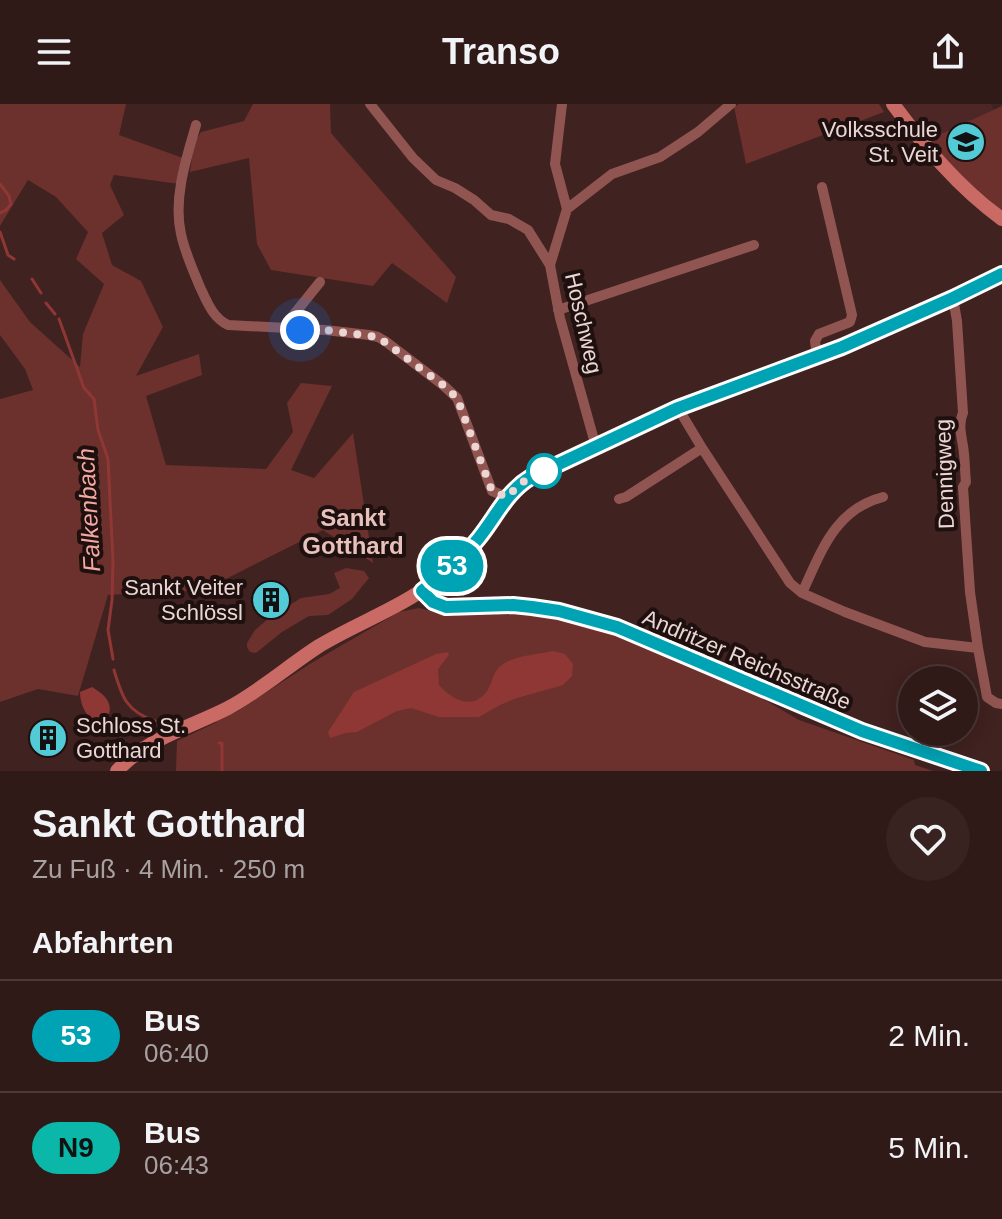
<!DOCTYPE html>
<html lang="de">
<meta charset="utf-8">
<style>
body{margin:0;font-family:Arial,sans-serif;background:#382321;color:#f1f3f6;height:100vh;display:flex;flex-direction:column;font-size:30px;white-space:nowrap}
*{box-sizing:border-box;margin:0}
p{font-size:26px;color:#a8a1a2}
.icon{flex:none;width:44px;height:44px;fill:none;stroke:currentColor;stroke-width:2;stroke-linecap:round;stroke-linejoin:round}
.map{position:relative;height:667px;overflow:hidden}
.sheet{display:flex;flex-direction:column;background:#301a18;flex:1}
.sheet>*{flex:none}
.badge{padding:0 16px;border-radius:26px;font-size:28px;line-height:52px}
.fabs{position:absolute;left:898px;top:562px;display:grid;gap:16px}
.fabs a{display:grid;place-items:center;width:80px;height:80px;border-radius:50%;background:#301a18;box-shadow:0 4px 20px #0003,0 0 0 2px #4b3837;font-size:40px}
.you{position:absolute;width:40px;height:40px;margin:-20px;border:6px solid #fff;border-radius:50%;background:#1a73e8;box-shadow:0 0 0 12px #1a73e833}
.map>.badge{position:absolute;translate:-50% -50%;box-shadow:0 0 0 4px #fff}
h2{padding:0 32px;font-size:30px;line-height:72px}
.round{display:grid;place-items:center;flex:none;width:84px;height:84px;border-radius:42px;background:#382321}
.overview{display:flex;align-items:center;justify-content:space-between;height:136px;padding:0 32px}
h1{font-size:38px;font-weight:600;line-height:60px}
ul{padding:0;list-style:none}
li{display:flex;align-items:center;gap:24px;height:112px;padding:0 32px;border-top:2px solid #4b3837}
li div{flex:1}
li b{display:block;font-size:30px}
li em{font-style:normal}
li .badge{min-width:88px;font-weight:700;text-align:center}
header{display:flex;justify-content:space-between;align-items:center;height:104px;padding:0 32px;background:#301a18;font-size:36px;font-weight:600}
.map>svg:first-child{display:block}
.built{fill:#4d2725}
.green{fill:#6c302d}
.water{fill:#8f3735}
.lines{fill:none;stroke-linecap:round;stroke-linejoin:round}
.stream{stroke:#8f3735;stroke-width:3}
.street{stroke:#915551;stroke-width:10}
.secondary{stroke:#ca6a64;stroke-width:14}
.line-casing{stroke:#fff;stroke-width:18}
.line{stroke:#00a3b4;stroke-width:12}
.walk{stroke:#ebd6d4;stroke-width:8;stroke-dasharray:0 14.4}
.stop-dot{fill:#fff;stroke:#00a3b4;stroke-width:4}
.labels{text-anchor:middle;stroke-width:8;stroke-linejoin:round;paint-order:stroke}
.poi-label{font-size:22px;fill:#ebd6d4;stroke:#1e100f;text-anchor:end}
.street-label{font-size:22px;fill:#ebd6d4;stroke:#1e100f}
.water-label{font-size:24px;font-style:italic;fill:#f4a8a2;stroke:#1e100f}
.neighbourhood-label{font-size:24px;font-weight:bold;fill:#e8c0bc;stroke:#1e100f}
</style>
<header><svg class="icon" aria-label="menu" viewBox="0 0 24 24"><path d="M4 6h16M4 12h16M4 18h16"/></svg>Transo<svg class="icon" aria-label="share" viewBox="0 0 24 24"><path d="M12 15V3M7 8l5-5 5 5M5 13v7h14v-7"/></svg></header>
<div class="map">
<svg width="1002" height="667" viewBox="0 0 1002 667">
<rect width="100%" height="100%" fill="#402220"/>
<!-- built -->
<path class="built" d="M893 0H991L994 6 1002 2V61L966 77Z"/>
<!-- green -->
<path class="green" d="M0 0H126L119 31 183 54 179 80 114 71 110 81 124 111 102 129 112 161 141 177 163 223 136 272 199 250 202 271 146 292 166 361 266 365 293 328 287 299 301 279 332 282 291 366 314 374 353 329 373 459 323 426 204 486 108 491 78 592 38 585 0 598V295L33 286 25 265 0 231V176L30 218 80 263 83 230 104 180 76 155 88 128 56 93 28 76 0 122Z
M253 0H330L331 29 456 173 447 199 392 159 373 182 271 166 257 140 249 54 190 68 194 39 201 28 244 17Z
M739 0H879L884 8 746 60 734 3Z
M1002 2V107L957 69 928 36Z
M346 464 364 467 369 474 352 495 328 511 309 512 282 528 256 549 250 548 247 543V539L255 526 269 514 301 494 329 490 340 484 334 469Z
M419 504 443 510 460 511 487 508H535L618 529 736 579 799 616 914 656 915 661 933 667H176L177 637 215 619 223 612 236 608 313 558 399 508Z"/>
<!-- water -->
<path class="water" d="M553 547 565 550 573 560 572 572 563 581 514 595 500 601 479 613H439L411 604 397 607 357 628 346 629 330 634 328 628 354 588 436 550 448 548 449 551 438 565 439 581C452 596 473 607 487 587 494 577 491 569 503 560 514 552 539 550 553 547Z
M92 583C102 589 113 597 109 610L100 617 93 618C85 609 80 600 80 588Z"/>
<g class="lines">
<!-- stream -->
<path class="stream" d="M0 80 9 92 11 100 6 106 0 109
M0 128 8 151 14 155
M32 175 41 189
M46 199 55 210
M59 215 84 284 94 295 98 326 108 355 113 457 112 496 108 526 113 555
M114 566C122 593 126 607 155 617
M219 639H222V667"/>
<!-- street -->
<path class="street" d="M370 0 413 54 436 76 455 84 474 96 491 111 509 115 528 126 550 161
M562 0 555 60 567 105
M196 21C186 55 173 95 181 130 185 149 193 166 200 183 207 198 213 214 228 221L325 226 369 231 378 233 385 237 443 281 457 294 492 387 507 393
M953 194 957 217 963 309C957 322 963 336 964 350 965 359 965 369 966 378L963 383 970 488 978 544
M558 206 754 141
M283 224 320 178
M817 252 815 237 819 230 850 218 852 211 822 83
M678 304 702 344 790 479 802 489 845 508 925 538 978 544 987 593 996 599 1002 600
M596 343 560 214 550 161 567 105 612 70 660 53 698 28 731 0
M619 395 626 393 702 344
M802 489C821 448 835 405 883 393"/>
<!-- secondary -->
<path class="secondary" d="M893 0C925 43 958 83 1002 115
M422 487 433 498 446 503 513 501 532 503 559 507 617 523 862 627 981 667
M117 667C147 634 189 624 228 604 260 587 288 562 319 542 357 519 401 504 436 476 452 463 467 449 480 433 497 411 507 387 531 373L678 304 842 243 953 194 1002 170"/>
</g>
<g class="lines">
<defs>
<path id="line" d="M981 667 862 627 617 523 559 507 532 503 513 501 446 503 433 498 422 487C442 471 462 455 478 435 496 413 506 388 531 373L678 304 842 243 953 194 1002 170"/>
</defs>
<!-- line casing -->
<use href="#line" class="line-casing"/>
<!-- line -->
<use href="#line" class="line"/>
<!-- walk -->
<path class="walk" d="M300 226H325L378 233 443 281 457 294 492 387 507 393 521 379 544 367"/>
</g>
<!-- icons -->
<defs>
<symbol id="school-disc" viewBox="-11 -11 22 22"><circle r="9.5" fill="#52cbd7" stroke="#1e100f"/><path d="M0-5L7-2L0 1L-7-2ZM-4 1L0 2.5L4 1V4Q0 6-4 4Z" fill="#111"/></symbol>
<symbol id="building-disc" viewBox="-11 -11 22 22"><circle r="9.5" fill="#52cbd7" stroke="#1e100f"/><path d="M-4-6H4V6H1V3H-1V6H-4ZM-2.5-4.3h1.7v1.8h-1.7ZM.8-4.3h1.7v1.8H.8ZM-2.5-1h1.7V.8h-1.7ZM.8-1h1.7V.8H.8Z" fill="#111"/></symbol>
</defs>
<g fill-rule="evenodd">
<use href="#school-disc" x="944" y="16" width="44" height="44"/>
<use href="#building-disc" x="249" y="474" width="44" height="44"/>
<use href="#building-disc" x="26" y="612" width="44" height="44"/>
</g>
<!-- markers -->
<circle class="stop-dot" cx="544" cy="367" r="16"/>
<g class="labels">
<!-- poi labels -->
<g class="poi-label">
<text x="938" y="33">Volksschule<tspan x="938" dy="25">St. Veit</tspan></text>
<text x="243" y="491">Sankt Veiter<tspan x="243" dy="25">Schlössl</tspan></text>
<text x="76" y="629" text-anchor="start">Schloss St.<tspan x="76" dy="25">Gotthard</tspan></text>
</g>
<!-- street labels -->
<g class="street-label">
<text transform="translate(584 219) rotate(77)" y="8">Hoschweg</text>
<text transform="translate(944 370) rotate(-92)" y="8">Dennigweg</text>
<text transform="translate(747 555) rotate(23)" y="8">Andritzer Reichsstraße</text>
</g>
<!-- water labels -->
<g class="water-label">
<text transform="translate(89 406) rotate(-93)" y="8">Falkenbach</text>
</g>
<!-- neighbourhood labels -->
<g class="neighbourhood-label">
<text x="353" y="422">Sankt<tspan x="353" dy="28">Gotthard</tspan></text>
</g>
</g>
</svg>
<div class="fabs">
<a><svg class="icon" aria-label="layers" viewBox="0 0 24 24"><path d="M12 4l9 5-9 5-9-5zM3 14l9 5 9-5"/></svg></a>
</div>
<div class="you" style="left:300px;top:226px"></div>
<b class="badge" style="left:452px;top:462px;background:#00a3b4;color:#fff">53</b>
</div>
<section class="sheet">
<div class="overview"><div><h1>Sankt Gotthard</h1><p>Zu Fuß · 4 Min. · 250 m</p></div><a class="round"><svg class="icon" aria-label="heart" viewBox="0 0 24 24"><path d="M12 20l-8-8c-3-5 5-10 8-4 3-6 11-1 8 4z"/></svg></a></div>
<h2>Abfahrten</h2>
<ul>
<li><span class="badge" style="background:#00a3b4;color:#fff">53</span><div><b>Bus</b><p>06:40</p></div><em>2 Min.</em></li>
<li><span class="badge" style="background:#0ab7a8;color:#111">N9</span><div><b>Bus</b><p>06:43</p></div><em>5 Min.</em></li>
</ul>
</section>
